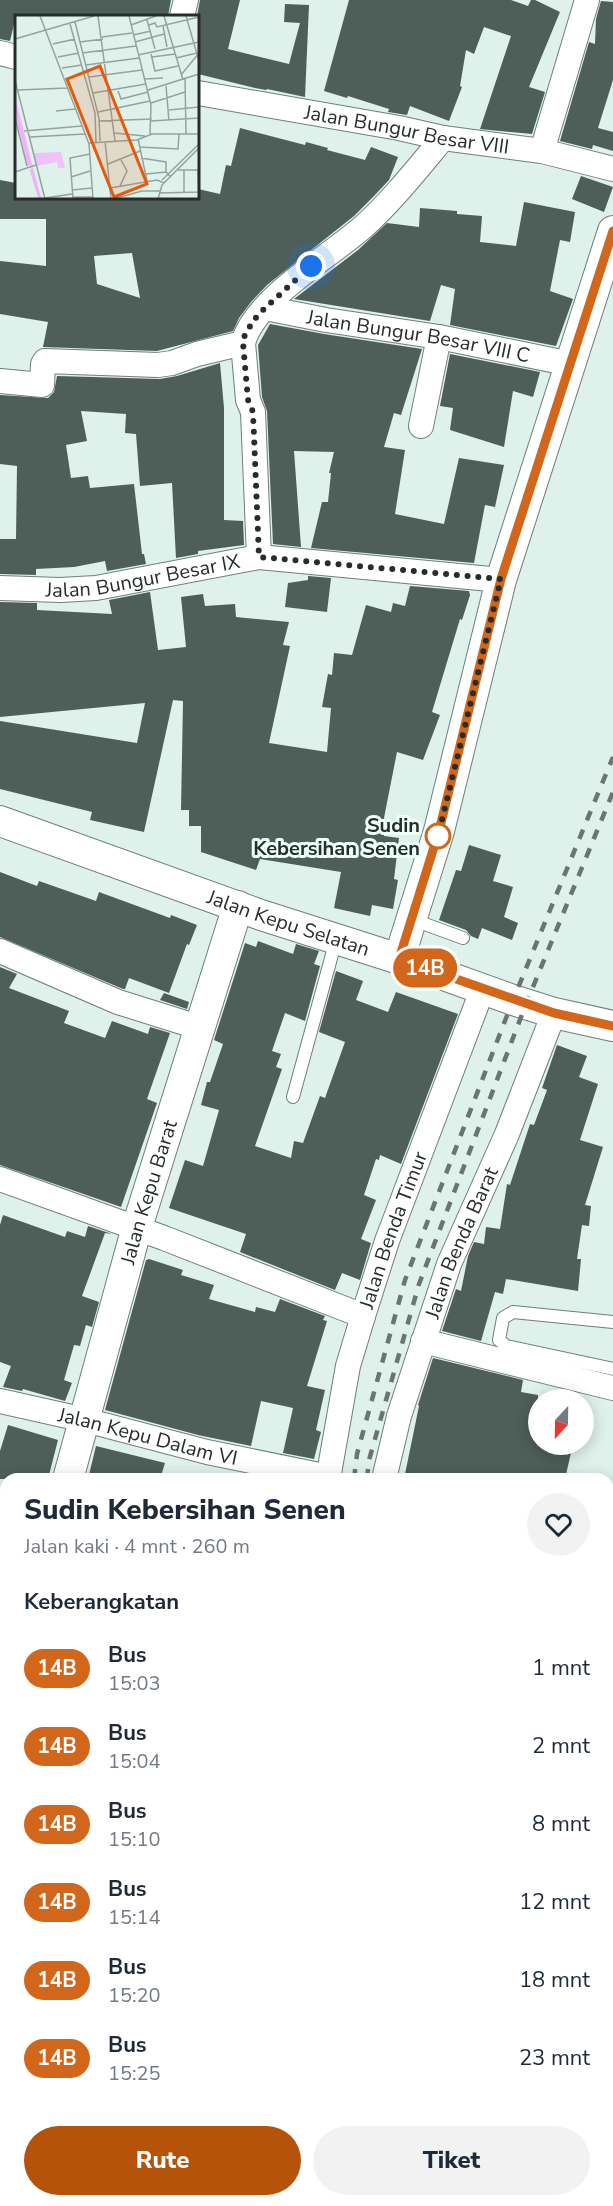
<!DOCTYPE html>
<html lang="id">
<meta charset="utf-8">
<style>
body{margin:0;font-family:"Nunito Sans",sans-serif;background:#f2f2f3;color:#1f2937;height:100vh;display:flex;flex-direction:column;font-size:22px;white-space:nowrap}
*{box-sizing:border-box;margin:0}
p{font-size:20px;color:#747a83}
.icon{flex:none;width:33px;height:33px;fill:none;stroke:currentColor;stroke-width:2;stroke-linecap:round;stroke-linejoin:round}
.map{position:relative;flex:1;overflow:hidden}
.sheet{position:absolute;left:0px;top:1473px;width:614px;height:734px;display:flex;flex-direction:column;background:#fff;border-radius:18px 18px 0 0;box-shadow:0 3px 15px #0003}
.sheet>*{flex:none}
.badge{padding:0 12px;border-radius:20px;font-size:21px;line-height:39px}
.needle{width:39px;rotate:202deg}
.buttons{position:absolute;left:528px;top:1389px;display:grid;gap:12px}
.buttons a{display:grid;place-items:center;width:66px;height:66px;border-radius:50%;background:#fff;box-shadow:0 3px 15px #0003;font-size:30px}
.you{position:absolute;width:30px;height:30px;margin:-15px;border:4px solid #fff;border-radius:50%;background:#1a73e8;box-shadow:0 0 0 9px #1a73e833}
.map>.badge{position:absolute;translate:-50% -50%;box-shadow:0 0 0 3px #fff}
h2{padding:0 24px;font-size:22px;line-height:54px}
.round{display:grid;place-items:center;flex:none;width:63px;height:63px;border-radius:32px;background:#f2f2f3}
.headline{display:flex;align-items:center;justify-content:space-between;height:102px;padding:0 24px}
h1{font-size:28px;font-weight:800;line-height:45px}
.primary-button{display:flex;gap:12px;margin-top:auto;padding:12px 24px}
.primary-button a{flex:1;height:69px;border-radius:36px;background:#b45309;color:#fff;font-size:24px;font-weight:800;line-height:69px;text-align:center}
.primary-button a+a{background:#f2f2f3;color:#1f2937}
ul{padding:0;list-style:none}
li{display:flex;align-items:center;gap:18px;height:78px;padding:0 24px}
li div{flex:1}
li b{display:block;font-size:22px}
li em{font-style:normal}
li .badge{min-width:66px;font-weight:700;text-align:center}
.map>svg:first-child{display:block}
.built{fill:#cde8de}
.building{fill:#4e5e59;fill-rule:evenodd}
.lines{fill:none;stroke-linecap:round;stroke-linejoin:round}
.service-casing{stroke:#6f7f7a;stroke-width:14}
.minor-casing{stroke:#6f7f7a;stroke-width:26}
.tertiary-casing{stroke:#6f7f7a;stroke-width:32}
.secondary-casing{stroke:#6f7f7a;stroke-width:34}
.service{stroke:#fff;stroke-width:12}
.minor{stroke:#fff;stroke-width:24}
.tertiary{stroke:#fff;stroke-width:30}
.secondary{stroke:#cef8ed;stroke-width:33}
.rail{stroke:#6a7572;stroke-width:4.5;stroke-dasharray:10 10;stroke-linecap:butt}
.line-casing{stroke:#fff;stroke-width:14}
.line{stroke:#d2661b;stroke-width:9}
.walk{stroke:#262d2b;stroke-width:6;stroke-dasharray:0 10.8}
.stop-dot{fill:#fff;stroke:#d2661b;stroke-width:3}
.labels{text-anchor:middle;stroke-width:6;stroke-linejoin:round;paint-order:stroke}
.street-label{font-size:20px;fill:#262d2b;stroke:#ecfff8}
.stop-label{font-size:20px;font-weight:bold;fill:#262d2b;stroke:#ecfff8;text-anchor:end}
.inset-river{fill:none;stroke:#efb1f7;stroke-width:3}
.inset-road{fill:none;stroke:#95a39e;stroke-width:1.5}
.view{fill:#e8590c;fill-opacity:0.15;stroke:#e8590c;stroke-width:3}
.inset-edge{fill:none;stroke:#262d2b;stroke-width:3}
</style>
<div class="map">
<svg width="613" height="2206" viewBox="0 0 613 2206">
<rect width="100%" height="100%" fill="#dff1eb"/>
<!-- built -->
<path class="built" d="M0 2032 6 2034V2167L0 2165Z
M111 2201H195L193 2206H128Z"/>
<!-- building -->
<path class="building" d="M0 0H171L168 16H16L10 41 0 39Z
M200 0H240L228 49 289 64 300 23 284 22 285 4 309 5 305 97 267 89 266 90 255 88 198 74 197 16Z
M349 0H511L528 6 531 0H535L560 12 529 87 545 92 532 134 480 129 511 36 484 27 474 54 466 50 460 86 462 87 449 121 410 106 407 115 388 112 389 109 348 96 347 98 324 91Z
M601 1 613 2V80L598 128 613 132V151L593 145 592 149 560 141 589 42 595 44 596 19Z
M240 128 305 145 306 142 328 148 327 150 365 160 371 147 398 157 389 180 374 196 354 216 267 285 251 302 239 318 233 331 157 351 43 347 48 322 0 314V261L46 266V219H0V180L16 183V198H198V189L220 194 226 165 231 166ZM132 253 140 298 97 284 94 256Z
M581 176 613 187 604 212 572 199Z
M524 202 575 212 570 242 560 240 550 291 573 299 556 346 450 325 455 289 441 285 430 321 294 299 358 250 387 223 419 227 420 208 457 211V214L482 216 480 242 516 246Z
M270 324 324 334 422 349 401 415 394 413 384 447 405 450 395 514 444 524 459 458 504 465 495 507 485 505 474 563 311 548 322 502H328L331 473H329L334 452 294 451 301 547 273 544 267 411 262 397 258 345Z
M450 354 540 372 533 397 513 391 504 447 450 430 453 408 440 406Z
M220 363 224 408V520L243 521 244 545 198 551V554L176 558 172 483 140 486 136 434 125 433 126 414 81 411 87 441 66 445 71 478 88 476 90 488 134 484 142 554H144L146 564 107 571 105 561 74 567 36 569V575L0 574V539H16L17 466 0 464V395L48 398 54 392 57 376 160 379 177 376Z
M308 576 331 578 327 612 285 607 288 583 308 580Z
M410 586 469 591 470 595 462 620 460 619 432 712 440 715 423 760 397 752 382 828 385 829 384 836 399 838 394 879 398 880 393 909 372 905 370 916 334 908 341 872 260 859 256 870 201 852V826H189V810H181L183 701 173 700 144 832 90 820 92 812 0 789V721L137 743 145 703 0 717V602L37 603V610L112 614 109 600 150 592 158 650 186 647 181 597 203 594 205 606 235 604 236 617 289 622 283 645 290 646 269 743 327 752 331 708 322 707 328 674 332 675 334 653 352 655 366 605 391 612 393 603 405 606Z
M469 845 501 855 493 881 513 887 504 917 518 923 512 940 482 928 478 939 471 936 466 930 439 920 456 870 461 871Z
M0 872 37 886 39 881 96 901 99 892 170 918 171 915 197 925 189 945 187 944 169 993 129 978 125 989H123L0 937Z
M258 941 293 954 296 944 319 951 314 964 320 966 305 1021 285 1013 272 1051 281 1054 276 1067 282 1069 255 1146 291 1158 294 1141 303 1143 320 1096 325 1098 345 1042 319 1032 336 971 363 981 356 1000 388 1012 396 992 458 1014 401 1164 380 1155 379 1160 376 1159 364 1195 376 1200 361 1239 371 1243 360 1280 342 1273 335 1290 240 1252 246 1234 169 1208 185 1160 203 1166 219 1110 201 1105 207 1082H210L223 1044 214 1040 245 943 256 947Z
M0 967 17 974 9 988 69 1011 64 1023 105 1038 112 1021 148 1034 150 1027 170 1033 147 1099 157 1103 121 1207 0 1165Z
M164 993 189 1002 187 1009 160 1000Z
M557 1045 587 1056 579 1077 598 1084 580 1140 603 1147 585 1205 591 1206 589 1226 582 1225 577 1259H581L578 1291 506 1279 503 1294 495 1292 481 1341 442 1331 456 1289 461 1291 468 1256 474 1242 484 1244 486 1227 500 1229 507 1184 510 1185 530 1124 534 1125 547 1090 542 1088Z
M3 1215 65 1237 67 1231 85 1237 88 1226 112 1234 105 1233 82 1296 99 1302 92 1327 86 1325 80 1346 74 1345 64 1380 72 1383 65 1401 23 1389 22 1391 3 1387 11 1366 0 1362V1225Z
M149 1259 183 1270 181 1275 214 1285 209 1299 255 1312 256 1307 275 1312 280 1299 325 1316 323 1320 327 1321 307 1386 325 1390 316 1430 321 1432 314 1459 283 1453 293 1408 261 1401 251 1446 198 1435 105 1410 146 1260Z
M433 1358 523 1380 521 1392 538 1395V1444H573L565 1479H404L419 1406 418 1405Z
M8 1425 58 1440 48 1479H0V1451Z
M96 1446 165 1463 160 1479H88Z"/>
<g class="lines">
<defs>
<path id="service" d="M411 919 463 938
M293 1097 336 940
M613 1322 513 1312 503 1318 499 1340 506 1346 613 1369"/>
<g id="minor">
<path d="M182 16 186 0"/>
<path d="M0 53 16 57"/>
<path id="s1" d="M198 93 399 128 443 138 542 151 613 169"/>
<path d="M542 151 587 0"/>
<path id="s2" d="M265 308 326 320 439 337 571 364"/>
<path d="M0 381 42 385 43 364 45 361 158 365 172 363 197 354 243 343"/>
<path d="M421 426 439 337"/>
<path d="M259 557 253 412 248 400 243 343C255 299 329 257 363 227 392 201 418 168 443 138"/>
<path id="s3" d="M0 588 60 590 96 588 259 557 501 580"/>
<path d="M0 951 118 1002 201 1028"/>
<path d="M0 1179 164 1238 363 1316"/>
<path d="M423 1341 613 1388"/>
<path id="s4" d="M0 1401 85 1420 207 1452 329 1477"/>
<path id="s5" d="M328 1479 348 1366 363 1316 387 1241 483 988"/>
<path id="s6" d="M384 1479 399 1416 449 1264 507 1134 554 1013"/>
<path d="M608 1523 613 1524"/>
<path d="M608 1752H613"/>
<path d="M0 2003 6 2005"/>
<path d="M225 2206 226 2200"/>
<path d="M291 2206 292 2200"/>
</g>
<g id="tertiary">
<path id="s7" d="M0 821 261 915 399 959 513 1000 554 1013 613 1026"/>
<path d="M399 959 439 831 501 580 613 231"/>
<path id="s8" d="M68 1479 137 1227 238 906"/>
<path d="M0 1710 6 1690"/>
</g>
<path id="secondary" d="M612 2206 613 2153"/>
</defs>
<!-- service casing -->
<use href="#service" class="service-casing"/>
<!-- minor casing -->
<use href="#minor" class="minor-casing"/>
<!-- tertiary casing -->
<use href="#tertiary" class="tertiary-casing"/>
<!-- secondary casing -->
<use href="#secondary" class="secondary-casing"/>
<!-- service -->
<use href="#service" class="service"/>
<!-- minor -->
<use href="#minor" class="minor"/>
<!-- tertiary -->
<use href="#tertiary" class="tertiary"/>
<!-- secondary -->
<use href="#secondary" class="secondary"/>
<!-- rail -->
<path class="rail" d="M354 1479 357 1454 405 1280 513 1000 613 757
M367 1479 369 1460 419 1284 526 1004 613 792
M264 2206V2200
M275 2206V2200"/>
</g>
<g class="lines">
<defs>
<path id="line" d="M613 231 501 579 439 831 399 959 554 1013 613 1026"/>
</defs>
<!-- line casing -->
<use href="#line" class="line-casing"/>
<!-- line -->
<use href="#line" class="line"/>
<!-- walk -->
<path class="walk" d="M311 266 265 308 253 321 244 337 243 343 248 400 253 412 259 557 501 579 438 836"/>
</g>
<!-- markers -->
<circle class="stop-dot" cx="438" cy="836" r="12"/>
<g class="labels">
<!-- street labels -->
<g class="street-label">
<text dy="7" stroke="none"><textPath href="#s1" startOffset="212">Jalan Bungur Besar VIII</textPath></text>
<text dy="7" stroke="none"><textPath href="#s2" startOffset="156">Jalan Bungur Besar VIII C</textPath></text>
<text dy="7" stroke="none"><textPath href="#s3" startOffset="144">Jalan Bungur Besar IX</textPath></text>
<text dy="7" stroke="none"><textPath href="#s7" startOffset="306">Jalan Kepu Selatan</textPath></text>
<text dy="7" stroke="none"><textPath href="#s8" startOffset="298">Jalan Kepu Barat</textPath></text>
<text dy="7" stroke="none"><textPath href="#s5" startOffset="258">Jalan Benda Timur</textPath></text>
<text dy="7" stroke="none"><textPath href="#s6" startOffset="249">Jalan Benda Barat</textPath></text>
<text dy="7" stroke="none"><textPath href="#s4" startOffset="152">Jalan Kepu Dalam VI</textPath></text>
</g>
<!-- stop labels -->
<g class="stop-label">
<text x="420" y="832">Sudin<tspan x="420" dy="23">Kebersihan Senen</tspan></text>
</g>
</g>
<!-- overview -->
<g transform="translate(15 15)">
<rect width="184" height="184" fill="#dff1eb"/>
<path d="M0 85 1 84 26 184 15 150 12 151 0 103ZM46 137 50 153H43L42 147 21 151 18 138Z" fill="#f1c2f7"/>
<path class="inset-river" d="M0 92 15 150M16 154 25 184"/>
<path class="inset-road" d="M25 1 74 129 78 184M83 1 100 126M114 1 136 90 135 119M149 1 168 65M171 1 184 46M132 5 140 34M60 7 84 103 85 126M55 9 80 98 81 127M116 10 141 1M134 10 140 8 142 12 184 2M148 11 152 32M118 20 136 16M87 22 117 18M0 24 79 1M65 27 88 24M120 27 149 19M38 29 60 24M67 38 121 31M136 39 140 56 163 51M123 40 184 27M43 42 64 38M137 42 160 39M161 43 182 38M71 50 124 43M47 53 67 50M166 60 184 38M74 62 127 55M130 64 148 63M170 64 171 119M0 65 30 184M151 71 154 106M3 75 52 73M133 75 184 59M103 76 106 84 133 77M78 78 131 69M136 88 170 77M154 95 184 92M41 96 60 94M83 97 135 86M0 103 12 151M84 106 137 104M136 106 184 103M9 116 67 111M99 118 130 121M15 122 70 119M123 124 132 166M90 126 96 184M74 128 122 125 137 119H184M124 132 163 134 164 119M126 143 151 147V157L155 161M93 149 125 136M163 155H184M183 155 184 177M0 157 21 150M131 159 151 157M56 162 75 156M147 165 184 129M105 171 112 156 106 145M95 173 142 165 149 168M57 175 77 173M169 177V156M144 178 184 177M58 182H78M30 183 57 179M58 184 55 143 75 139M98 184 127 176H145M143 184 147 170 184 133"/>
<path class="view" d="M85 51 132 169 99 182 52 64Z"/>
<rect width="184" height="184" class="inset-edge"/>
</g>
</svg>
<div class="buttons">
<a><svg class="needle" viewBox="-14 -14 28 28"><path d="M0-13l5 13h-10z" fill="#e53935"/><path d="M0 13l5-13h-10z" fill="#747a83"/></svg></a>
</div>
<div class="you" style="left:311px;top:266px"></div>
<b class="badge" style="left:425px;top:968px;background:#d2661b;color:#fff">14B</b>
<section class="sheet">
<div class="headline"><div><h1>Sudin Kebersihan Senen</h1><p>Jalan kaki · 4 mnt · 260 m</p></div><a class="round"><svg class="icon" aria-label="heart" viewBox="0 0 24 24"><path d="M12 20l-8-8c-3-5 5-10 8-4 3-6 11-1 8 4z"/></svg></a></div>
<h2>Keberangkatan</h2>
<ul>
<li><span class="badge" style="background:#d2661b;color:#fff">14B</span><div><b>Bus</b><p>15:03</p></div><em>1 mnt</em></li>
<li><span class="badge" style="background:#d2661b;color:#fff">14B</span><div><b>Bus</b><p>15:04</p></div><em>2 mnt</em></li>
<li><span class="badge" style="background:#d2661b;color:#fff">14B</span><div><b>Bus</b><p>15:10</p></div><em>8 mnt</em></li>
<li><span class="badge" style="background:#d2661b;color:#fff">14B</span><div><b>Bus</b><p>15:14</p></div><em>12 mnt</em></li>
<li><span class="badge" style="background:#d2661b;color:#fff">14B</span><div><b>Bus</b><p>15:20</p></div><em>18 mnt</em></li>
<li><span class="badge" style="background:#d2661b;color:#fff">14B</span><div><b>Bus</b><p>15:25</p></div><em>23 mnt</em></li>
</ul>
<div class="primary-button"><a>Rute</a><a>Tiket</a></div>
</section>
</div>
